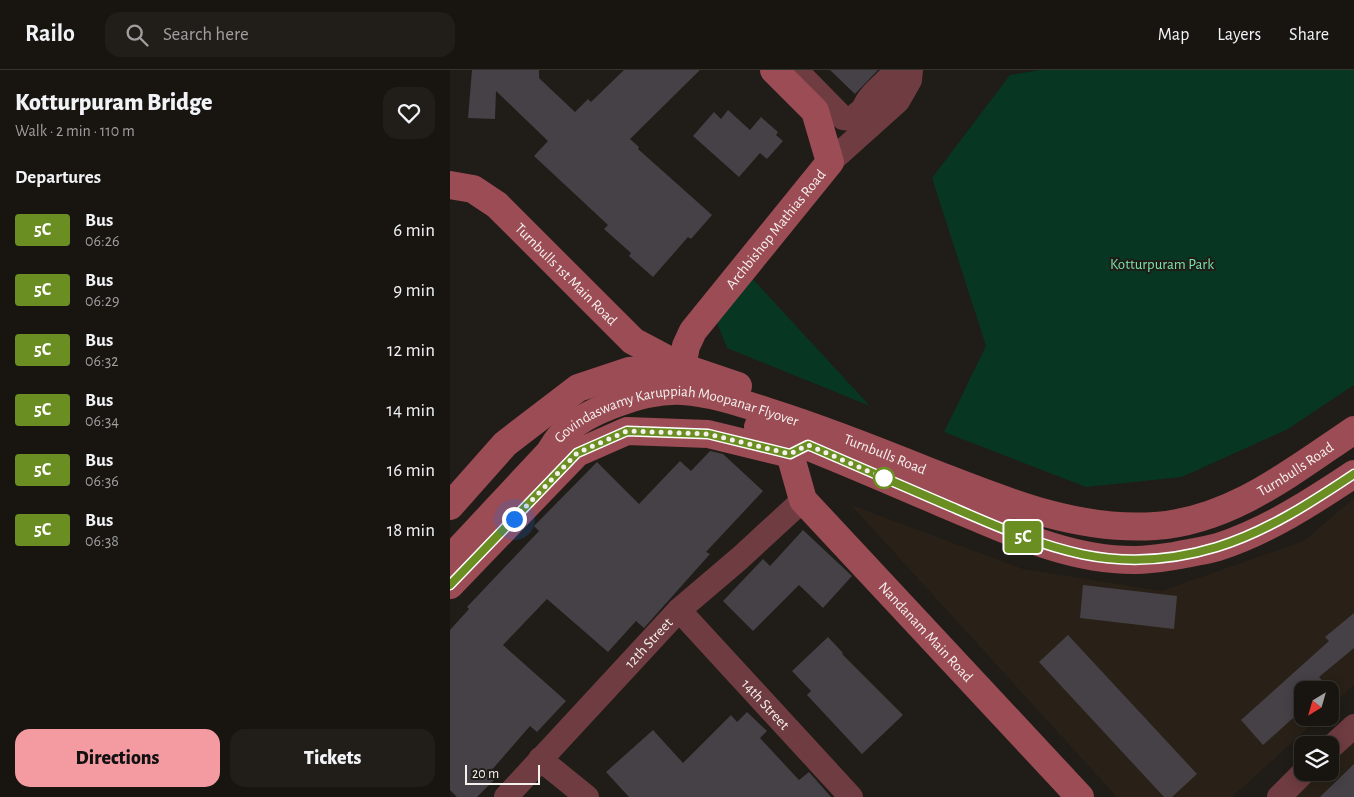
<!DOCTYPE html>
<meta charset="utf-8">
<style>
body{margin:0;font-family:"Alegreya Sans",sans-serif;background:#211e1a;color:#f1f3f6;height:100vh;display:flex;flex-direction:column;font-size:19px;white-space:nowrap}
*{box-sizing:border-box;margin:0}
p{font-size:16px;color:#9f9f9f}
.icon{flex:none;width:28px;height:28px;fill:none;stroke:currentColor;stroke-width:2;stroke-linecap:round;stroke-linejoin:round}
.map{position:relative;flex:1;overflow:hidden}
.panel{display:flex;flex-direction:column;background:#181511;width:450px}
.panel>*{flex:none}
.badge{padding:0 10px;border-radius:4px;font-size:18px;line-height:32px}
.needle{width:32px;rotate:217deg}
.tools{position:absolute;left:844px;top:611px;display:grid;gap:10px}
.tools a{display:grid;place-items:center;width:45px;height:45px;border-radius:10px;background:#181511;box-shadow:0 2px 12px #0003,0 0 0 1px #363431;font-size:25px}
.scale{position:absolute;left:15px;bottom:12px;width:75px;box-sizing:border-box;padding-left:5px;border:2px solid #f4f1ed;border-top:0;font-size:14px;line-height:18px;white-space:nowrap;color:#f4f1ed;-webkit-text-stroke:4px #201c17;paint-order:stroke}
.you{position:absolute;width:25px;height:25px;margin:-12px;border:4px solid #fff;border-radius:50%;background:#1a73e8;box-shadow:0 0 0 8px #1a73e833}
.map>.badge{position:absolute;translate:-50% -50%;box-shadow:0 0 0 2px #fff}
h2{padding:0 15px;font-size:19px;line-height:45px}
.round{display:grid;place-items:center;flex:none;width:52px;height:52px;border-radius:15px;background:#211e1a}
.summary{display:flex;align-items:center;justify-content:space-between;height:85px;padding:0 15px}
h1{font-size:24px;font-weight:800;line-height:38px}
.primary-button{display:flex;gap:10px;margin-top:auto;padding:10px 15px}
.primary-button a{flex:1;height:58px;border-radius:15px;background:#f49aa1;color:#111;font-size:20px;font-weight:800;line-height:58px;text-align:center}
.primary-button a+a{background:#211e1a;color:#f1f3f6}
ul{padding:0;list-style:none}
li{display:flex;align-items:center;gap:15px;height:60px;padding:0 15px}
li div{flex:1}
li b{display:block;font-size:19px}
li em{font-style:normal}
li .badge{min-width:55px;font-weight:700;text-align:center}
header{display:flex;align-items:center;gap:30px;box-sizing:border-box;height:70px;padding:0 25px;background:#181511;border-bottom:1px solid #363431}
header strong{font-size:24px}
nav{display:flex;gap:28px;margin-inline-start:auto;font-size:18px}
.search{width:350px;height:45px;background:#211e1a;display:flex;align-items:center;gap:12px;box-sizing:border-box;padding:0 18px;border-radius:15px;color:#9f9f9f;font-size:19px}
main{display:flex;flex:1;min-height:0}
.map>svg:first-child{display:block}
.built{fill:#292117}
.green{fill:#073622}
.building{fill:#454147}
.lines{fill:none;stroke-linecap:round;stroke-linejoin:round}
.street{stroke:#6e3c41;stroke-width:24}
.secondary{stroke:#9b4c55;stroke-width:28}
.line-casing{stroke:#fff;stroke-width:11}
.line{stroke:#6b8e23;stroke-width:8}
.walk{stroke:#f4f1ed;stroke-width:5;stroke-dasharray:0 9}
.stop-dot{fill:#fff;stroke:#6b8e23;stroke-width:2.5}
.labels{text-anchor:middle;stroke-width:4;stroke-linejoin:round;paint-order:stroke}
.street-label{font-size:15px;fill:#f4f1ed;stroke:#201c17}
.park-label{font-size:15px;fill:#78e3ad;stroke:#201c17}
</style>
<header>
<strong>Railo</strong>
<div class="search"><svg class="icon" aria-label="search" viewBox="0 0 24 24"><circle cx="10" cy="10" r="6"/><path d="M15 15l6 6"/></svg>Search here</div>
<nav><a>Map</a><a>Layers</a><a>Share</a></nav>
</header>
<main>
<section class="panel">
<div class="summary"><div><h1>Kotturpuram Bridge</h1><p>Walk · 2 min · 110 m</p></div><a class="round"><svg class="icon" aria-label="heart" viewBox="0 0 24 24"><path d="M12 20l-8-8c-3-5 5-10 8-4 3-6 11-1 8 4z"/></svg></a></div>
<h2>Departures</h2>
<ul>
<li><span class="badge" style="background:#6b8e23;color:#fff">5C</span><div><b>Bus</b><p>06:26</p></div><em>6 min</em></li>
<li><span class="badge" style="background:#6b8e23;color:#fff">5C</span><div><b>Bus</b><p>06:29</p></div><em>9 min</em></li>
<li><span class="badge" style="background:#6b8e23;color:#fff">5C</span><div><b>Bus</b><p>06:32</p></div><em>12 min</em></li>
<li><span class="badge" style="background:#6b8e23;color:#fff">5C</span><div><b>Bus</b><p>06:34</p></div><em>14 min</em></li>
<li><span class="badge" style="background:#6b8e23;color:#fff">5C</span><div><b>Bus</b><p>06:36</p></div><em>16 min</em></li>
<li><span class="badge" style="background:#6b8e23;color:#fff">5C</span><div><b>Bus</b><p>06:38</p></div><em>18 min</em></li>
</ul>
<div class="primary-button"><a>Directions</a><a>Tickets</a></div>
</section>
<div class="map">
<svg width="904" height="727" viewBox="0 0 904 727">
<rect width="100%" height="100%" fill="#201c17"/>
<!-- built -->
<path class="built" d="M904 428V615L880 637V620H852V648H869L782 727H667L401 435 573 499 711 521 854 471Z
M904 664V727H835L862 703 880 702V686Z"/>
<!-- green -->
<path class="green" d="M590 0H904V315L838 359 732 407 636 417 494 362 536 276 482 108 560 5Z
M299 205 420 336 277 278 264 245Z"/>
<!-- building -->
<path class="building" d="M22 0H89V8L125 42 138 29 141 32 174 0H250L180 69 189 77 188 79 262 145 241 169 238 167 203 207 179 186 181 183 154 159 158 155 84 86 98 71 46 21 45 49 18 48Z
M380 0H428L405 24Z
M278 40 300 60 311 47 328 62 326 65 333 71 317 89 310 83 289 107 243 66 264 42 271 49Z
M260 381 273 384 313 421 256 482 260 484 194 558 186 551 158 582 97 529 53 575 116 631 87 662 80 656 40 702 46 708 27 727H7L0 720V560L19 539 17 537 89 461 84 456 147 392 189 434 230 391 241 401Z
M353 460 402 506 373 538 349 515 303 561 273 531 313 489 320 496Z
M633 515 727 526 724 559 630 548Z
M904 543V578L869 607 881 620H852V640L813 675 791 650 879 571 875 567Z
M618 565 747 704 722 727H714L589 592Z
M378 567 393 583 392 584 453 645 412 684 357 625 361 621 342 601Z
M297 642 317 661 310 668 349 710 359 702 381 727H179L156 702 203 660 233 693 281 645 287 652Z
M904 694V727H870Z"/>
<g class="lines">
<!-- street -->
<g class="street">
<path d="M346 0 393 48 401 49 412 40"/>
<path d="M414 55C406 29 433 18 446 0"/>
<path d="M380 92 448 31 460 10 461 0"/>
<path id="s1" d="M229 540 401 727"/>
<path d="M880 678 904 656"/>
<path d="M90 689 137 727"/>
<path id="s2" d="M56 727 229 540 290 488 353 430"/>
<path d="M829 727 854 702"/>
</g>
<!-- secondary -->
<g class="secondary">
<path id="s3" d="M0 115 23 119 47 135 183 271 232 297 236 276 243 261 380 92 365 41 324 0"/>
<path d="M308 357C370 380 431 407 492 433 555 459 617 491 686 490 699 490 711 488 724 486 739 483 754 481 768 477 817 461 862 432 904 404"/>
<path id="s4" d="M340 384 353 430 630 727"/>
<path d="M0 436 55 374 128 318 179 301 232 297 288 316"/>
<path id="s5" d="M0 489 98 384C102 379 106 371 111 366 135 340 196 319 232 321 264 323 294 334 325 344 382 362 438 385 493 407 562 434 630 461 705 456 781 451 843 401 904 360"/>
<path d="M0 515 127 383 177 361 258 364 336 383"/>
</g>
</g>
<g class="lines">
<defs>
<path id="line" d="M0 515 127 383 177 361 258 364 340 384 358 375C404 395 451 415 497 435 592 476 662 509 767 477 816 462 862 432 904 404"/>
</defs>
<!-- line casing -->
<use href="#line" class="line-casing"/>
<!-- line -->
<use href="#line" class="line"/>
<!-- walk -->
<path class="walk" d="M64 449 127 383 177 361 258 364 340 384 358 375 434 408"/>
</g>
<!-- markers -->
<circle class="stop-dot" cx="434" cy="408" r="10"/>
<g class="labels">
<!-- street labels -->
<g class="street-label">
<text dy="5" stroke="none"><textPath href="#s3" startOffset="469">Archbishop Mathias Road</textPath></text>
<text dy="5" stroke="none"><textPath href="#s3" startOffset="150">Turnbulls 1st Main Road</textPath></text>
<text dy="5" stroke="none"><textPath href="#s5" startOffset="289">Govindaswamy Karuppiah Moopanar Flyover</textPath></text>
<text dy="5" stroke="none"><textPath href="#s5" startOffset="511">Turnbulls Road</textPath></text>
<text dy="5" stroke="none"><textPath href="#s5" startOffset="946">Turnbulls Road</textPath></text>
<text dy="5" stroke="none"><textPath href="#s4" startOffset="228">Nandanam Main Road</textPath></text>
<text dy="5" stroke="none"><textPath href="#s2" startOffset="210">12th Street</textPath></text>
<text dy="5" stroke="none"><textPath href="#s1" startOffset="128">14th Street</textPath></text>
</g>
<!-- park labels -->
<g class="park-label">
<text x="712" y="199">Kotturpuram Park</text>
</g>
</g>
</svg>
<div class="tools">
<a><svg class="needle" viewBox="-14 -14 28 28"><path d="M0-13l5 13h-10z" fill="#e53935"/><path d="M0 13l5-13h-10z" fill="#9f9f9f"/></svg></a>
<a><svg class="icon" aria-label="layers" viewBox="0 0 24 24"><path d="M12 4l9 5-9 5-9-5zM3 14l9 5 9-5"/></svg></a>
</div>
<div class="scale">20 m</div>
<div class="you" style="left:64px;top:449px"></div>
<b class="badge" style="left:573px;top:467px;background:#6b8e23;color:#fff">5C</b>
</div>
</main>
